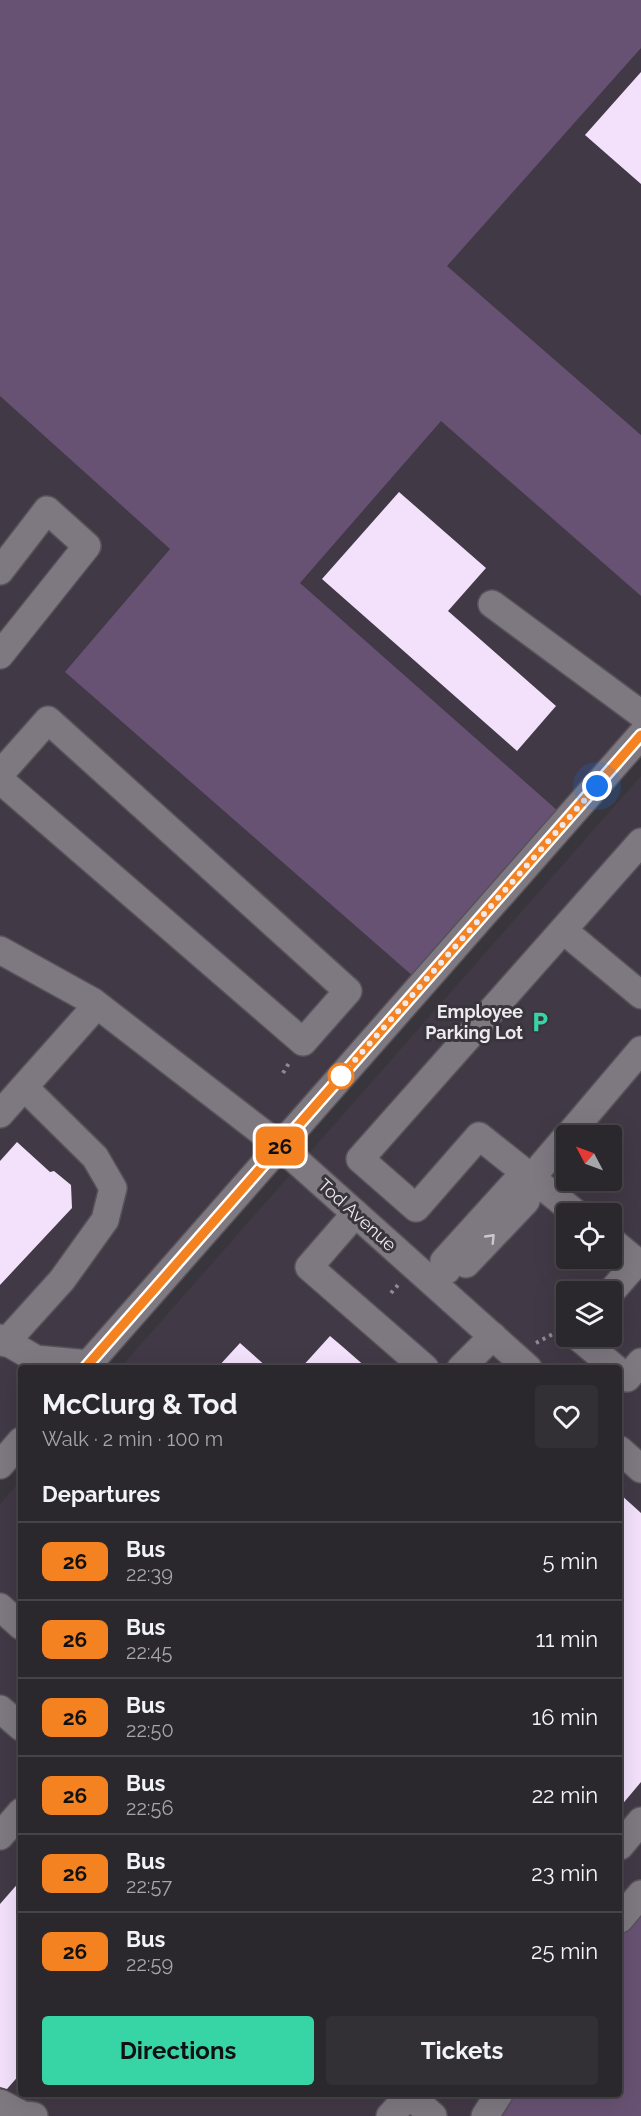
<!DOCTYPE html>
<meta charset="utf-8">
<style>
body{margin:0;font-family:Raleway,sans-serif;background:#333035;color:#f1f3f6;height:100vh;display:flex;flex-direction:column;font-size:22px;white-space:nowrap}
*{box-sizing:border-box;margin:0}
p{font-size:20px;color:#a6a6aa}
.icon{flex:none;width:33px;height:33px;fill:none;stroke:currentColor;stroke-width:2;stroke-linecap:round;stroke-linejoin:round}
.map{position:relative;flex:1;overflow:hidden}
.side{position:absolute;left:18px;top:1365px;width:604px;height:732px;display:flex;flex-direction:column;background:#2b282d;border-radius:6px;box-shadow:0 6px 24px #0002,0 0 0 2px #474449}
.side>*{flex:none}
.badge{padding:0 12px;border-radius:9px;font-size:21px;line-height:39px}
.needle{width:39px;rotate:311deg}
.tools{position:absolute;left:556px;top:1125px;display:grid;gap:12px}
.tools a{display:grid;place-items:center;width:66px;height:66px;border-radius:6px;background:#2b282d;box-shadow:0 6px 24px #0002,0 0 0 2px #474449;font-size:30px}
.you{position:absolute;width:30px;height:30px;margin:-15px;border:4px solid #fff;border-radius:50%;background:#1a73e8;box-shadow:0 0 0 9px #1a73e833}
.map>.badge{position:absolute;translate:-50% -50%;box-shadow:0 0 0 3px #fff}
h2{padding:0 24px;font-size:22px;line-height:54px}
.round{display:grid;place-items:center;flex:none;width:63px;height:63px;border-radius:6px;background:#333035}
.overview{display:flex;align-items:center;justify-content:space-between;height:102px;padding:0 24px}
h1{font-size:28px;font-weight:700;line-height:45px}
.cta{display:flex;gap:12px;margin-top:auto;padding:12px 24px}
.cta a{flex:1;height:69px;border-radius:6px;background:#37d4a6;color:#111;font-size:24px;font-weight:700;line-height:69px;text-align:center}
.cta a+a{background:#333035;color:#f1f3f6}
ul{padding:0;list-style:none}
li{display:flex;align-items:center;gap:18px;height:78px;padding:0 24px;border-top:2px solid #474449}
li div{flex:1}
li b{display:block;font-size:22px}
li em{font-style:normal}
li .badge{min-width:66px;font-weight:700;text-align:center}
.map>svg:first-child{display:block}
.built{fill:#423946;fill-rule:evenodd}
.green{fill:#685273}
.building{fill:#f3e1fb}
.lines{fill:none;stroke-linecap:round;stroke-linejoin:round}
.minor-casing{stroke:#565258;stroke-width:30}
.path{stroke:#8f8b91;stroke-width:4;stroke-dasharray:3 4.5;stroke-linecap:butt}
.minor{stroke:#7e7880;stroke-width:27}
.oneway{stroke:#ccc8ce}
.line-casing{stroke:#fff;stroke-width:14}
.line{stroke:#f58220;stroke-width:9}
.walk{stroke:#edeaef;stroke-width:6;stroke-dasharray:0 10.8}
.stop-dot{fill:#fff;stroke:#f58220;stroke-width:3}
.labels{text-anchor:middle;stroke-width:6;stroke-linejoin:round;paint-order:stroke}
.poi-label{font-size:18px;font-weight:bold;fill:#edeaef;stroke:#39353c;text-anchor:end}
.street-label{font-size:18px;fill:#edeaef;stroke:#39353c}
</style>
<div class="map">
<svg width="641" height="2116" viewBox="0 0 641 2116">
<rect width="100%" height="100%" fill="#39353c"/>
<!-- built -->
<path class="built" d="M641 48V435L446 266Z
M0 396 170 549 66 673 422 984 85 1368H21V1441L0 1465Z
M441 420 641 596V735L567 819 300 583Z
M641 776V2116H0V1504L21 1480V2094H620V1368H120ZM567 1136H612V1180H567ZM567 1214H612V1258H567ZM567 1292H612V1336H567Z"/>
<!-- green -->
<path class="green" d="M0 0H641V48L447 266 641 435V596L441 421 300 583 567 819 422 984 65 672 170 549 0 396Z
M641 1909V2116H499L512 2094H620V1938Z"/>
<!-- building -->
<path class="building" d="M641 72V184L585 135Z
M399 492 486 568 448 611 556 706 517 751 322 579Z
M17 1142 50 1172 54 1171 71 1185 72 1208 0 1285V1161Z
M330 1336 343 1347 367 1368H301Z
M240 1343 268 1368H217Z
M620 1494 641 1513V1782L620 1807Z
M21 1880V2073L7 2089 0 2087V1904Z"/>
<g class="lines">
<defs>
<path id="minor" d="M0 571 47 510 87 546 0 655
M492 604 641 714
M0 774 48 720 348 991 303 1042 0 780
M563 930 641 995
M0 950 92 1001 280 1146 528 1368
M0 1114 24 1087
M568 1136 641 1050
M355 1214 309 1267 425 1368
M577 1214 479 1136 416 1208 360 1159 641 842
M466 1264 526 1201 532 1177
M447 1270 444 1261 513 1185 532 1177 567 1136
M611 1292 637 1262 612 1241
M577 1336 615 1368
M0 1338 36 1359 89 1364
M5 1343 62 1280 105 1220 113 1188 95 1157 24 1087 97 1005
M85 1368 641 735
M461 1368 493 1336
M620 1372 627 1378 641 1362
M620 1450 641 1469
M0 1465 21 1441
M0 1607 21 1626
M0 1709 21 1727
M0 1836 21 1812
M620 1846 641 1821
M620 1919 641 1894
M408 2094 433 2116
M0 2103 21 2114 34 2116
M390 2116 410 2094
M485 2116 499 2094"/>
</defs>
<!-- minor casing -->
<use href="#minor" class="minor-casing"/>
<!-- path -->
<path class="path" d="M283 1073 289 1063
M391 1293 398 1285
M536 1343 553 1334"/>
<!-- minor -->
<use href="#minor" class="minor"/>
</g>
<!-- one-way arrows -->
<defs><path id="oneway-chevron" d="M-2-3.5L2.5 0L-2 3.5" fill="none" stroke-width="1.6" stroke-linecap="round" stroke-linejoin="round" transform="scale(1.5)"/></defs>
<use class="oneway" href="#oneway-chevron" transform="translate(491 1238) rotate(-46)"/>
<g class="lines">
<defs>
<path id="line" d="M85 1368 641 735"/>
</defs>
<!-- line casing -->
<use href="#line" class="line-casing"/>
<!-- line -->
<use href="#line" class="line"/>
<!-- walk -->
<path class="walk" d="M341 1076 597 786"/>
</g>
<!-- icons -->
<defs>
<symbol id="parking-bare" viewBox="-9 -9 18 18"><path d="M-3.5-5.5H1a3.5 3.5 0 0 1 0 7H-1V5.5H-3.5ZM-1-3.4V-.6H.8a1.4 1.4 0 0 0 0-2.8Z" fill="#37d4a6" stroke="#39353c" stroke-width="2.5" paint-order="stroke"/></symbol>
</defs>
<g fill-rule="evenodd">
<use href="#parking-bare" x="525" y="1007" width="30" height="30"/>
</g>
<!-- markers -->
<circle class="stop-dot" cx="341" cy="1076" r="12"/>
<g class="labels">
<!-- poi labels -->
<g class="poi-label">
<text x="523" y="1018">Employee<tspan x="523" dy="21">Parking Lot</tspan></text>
</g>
<!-- street labels -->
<g class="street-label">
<text transform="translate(357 1215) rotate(42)" y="6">Tod Avenue</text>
</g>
</g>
</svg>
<div class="tools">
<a><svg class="needle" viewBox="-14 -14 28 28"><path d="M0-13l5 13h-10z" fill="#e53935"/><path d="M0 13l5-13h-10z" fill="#a6a6aa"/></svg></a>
<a><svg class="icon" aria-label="locate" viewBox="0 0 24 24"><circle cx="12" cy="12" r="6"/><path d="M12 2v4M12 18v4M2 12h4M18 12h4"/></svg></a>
<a><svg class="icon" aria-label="layers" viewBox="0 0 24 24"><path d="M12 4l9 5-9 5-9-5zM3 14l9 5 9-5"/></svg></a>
</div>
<div class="you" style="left:597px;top:786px"></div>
<b class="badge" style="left:280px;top:1146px;background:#f58220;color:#111">26</b>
<section class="side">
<div class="overview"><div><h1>McClurg &amp; Tod</h1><p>Walk · 2 min · 100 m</p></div><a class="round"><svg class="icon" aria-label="heart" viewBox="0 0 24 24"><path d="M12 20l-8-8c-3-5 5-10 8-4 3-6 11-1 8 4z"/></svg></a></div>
<h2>Departures</h2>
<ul>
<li><span class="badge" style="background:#f58220;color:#111">26</span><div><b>Bus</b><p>22:39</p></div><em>5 min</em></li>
<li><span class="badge" style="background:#f58220;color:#111">26</span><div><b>Bus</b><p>22:45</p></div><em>11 min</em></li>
<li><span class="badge" style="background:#f58220;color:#111">26</span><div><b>Bus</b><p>22:50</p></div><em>16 min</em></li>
<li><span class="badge" style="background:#f58220;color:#111">26</span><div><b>Bus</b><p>22:56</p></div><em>22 min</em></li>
<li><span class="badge" style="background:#f58220;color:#111">26</span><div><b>Bus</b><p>22:57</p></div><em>23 min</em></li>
<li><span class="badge" style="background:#f58220;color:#111">26</span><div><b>Bus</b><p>22:59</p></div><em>25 min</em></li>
</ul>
<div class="cta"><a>Directions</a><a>Tickets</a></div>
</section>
</div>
